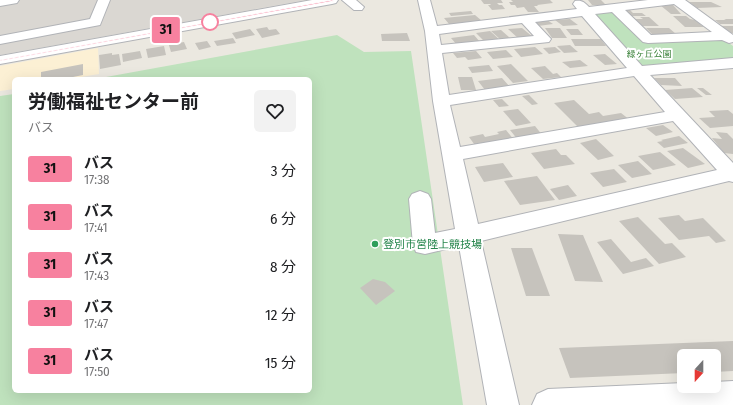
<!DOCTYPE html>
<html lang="ja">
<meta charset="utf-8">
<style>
body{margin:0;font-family:"Fira Sans Condensed","Noto Sans JP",sans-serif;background:#f2f2f2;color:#202124;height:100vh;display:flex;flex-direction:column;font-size:15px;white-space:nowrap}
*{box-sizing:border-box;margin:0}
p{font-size:13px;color:#757577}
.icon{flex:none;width:22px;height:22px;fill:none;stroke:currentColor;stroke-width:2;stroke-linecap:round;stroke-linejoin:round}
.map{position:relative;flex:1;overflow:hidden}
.panel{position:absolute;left:12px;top:77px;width:300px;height:316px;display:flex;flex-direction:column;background:#fff;border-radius:6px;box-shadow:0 4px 16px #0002}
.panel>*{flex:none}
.badge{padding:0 8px;border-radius:3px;font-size:14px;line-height:26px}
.needle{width:26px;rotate:201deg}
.fabs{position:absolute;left:677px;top:349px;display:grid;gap:8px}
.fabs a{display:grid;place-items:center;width:44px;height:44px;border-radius:6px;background:#fff;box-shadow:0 4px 16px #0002;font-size:20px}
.map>.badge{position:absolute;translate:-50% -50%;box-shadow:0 0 0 2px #fff}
.round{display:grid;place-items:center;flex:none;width:42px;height:42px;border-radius:6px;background:#f2f2f2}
.summary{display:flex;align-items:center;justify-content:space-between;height:68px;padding:0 16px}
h1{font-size:19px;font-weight:700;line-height:30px}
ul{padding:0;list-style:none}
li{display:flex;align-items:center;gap:12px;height:48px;padding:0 16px}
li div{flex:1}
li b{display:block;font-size:15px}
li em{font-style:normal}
li .badge{min-width:44px;font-weight:700;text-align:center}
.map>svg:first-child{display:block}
.commercial{fill:#fcf0d4}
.industrial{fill:#dad7d2}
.green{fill:#bfe2bd}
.building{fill:#c6c3bd}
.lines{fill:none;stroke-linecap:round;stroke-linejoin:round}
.minor-casing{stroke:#b1b3b7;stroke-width:2}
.minor{fill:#fff;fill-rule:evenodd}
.line{fill:#f7819f;stroke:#fff}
.stop-dot{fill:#fff;stroke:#f7819f;stroke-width:2}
.leisure-dot{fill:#2e9e5b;stroke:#fff;stroke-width:1.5}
.labels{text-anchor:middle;stroke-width:4;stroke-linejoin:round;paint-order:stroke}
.far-park-label{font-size:9px;fill:#398038;stroke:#fff}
.leisure-label{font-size:11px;fill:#27864d;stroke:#fff;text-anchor:start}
</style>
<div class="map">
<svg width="733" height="405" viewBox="0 0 733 405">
<rect width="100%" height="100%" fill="#ebe8e0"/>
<!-- commercial -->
<path class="commercial" d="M98 48 99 74 69 79H14V89L0 91V66Z"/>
<!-- industrial -->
<path class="industrial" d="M0 0H306L0 55Z"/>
<!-- green -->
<path class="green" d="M616 10 648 40 722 38 733 46V59L643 69 592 14Z
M337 35 364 52 411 51 463 405H0V96L14 94V391H310V79H95Z"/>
<!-- building -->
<path class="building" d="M481 0H501L503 3H497L499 5H502L505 9 492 10 488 5H491L490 4H484Z
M511 0H550L553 3 537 5 538 6H534L539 12H528L524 7 517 8 515 5H511L509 2H513Z
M588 0H601L606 5H592Z
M689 2H711L722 7 697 8Z
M660 5H673L681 14H671Z
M625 10H630L633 13H642L646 16H631Z
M471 11 473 14 451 16 449 13Z
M475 15 482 21 449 24 444 18Z
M673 16H686L690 19 695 20 704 27H685Z
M640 17H649L659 26H642L635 19H643Z
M570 19 578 25 563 26 555 20Z
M724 19H733V24H720L715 20H726Z
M547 20 553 24 538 26 532 21Z
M721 26H733V33H731Z
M267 27 269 30 276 29 280 34 262 38 256 29Z
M522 28 533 37 519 39 508 29Z
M545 28H560L567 38H552Z
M646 28H669L676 34H652Z
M250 29 255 35 236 39 232 33Z
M566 29H578L583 35H571Z
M501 30 511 39 501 40 491 31Z
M490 31 500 40 485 42 476 33Z
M407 33 410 41H382L381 34Z
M474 35 480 42 457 45 451 38Z
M233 38 236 43 217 46 214 41Z
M571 39H601L606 46H575Z
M177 40 178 43 184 42 187 49 171 52 168 42Z
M207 41 211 47 199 50 195 43Z
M570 45 578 52 564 53 557 46Z
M164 46 166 55 148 58 146 49Z
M535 47 543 54 521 57 514 49Z
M555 47 561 52 549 54 543 48Z
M506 50 513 57 493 59 487 52Z
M140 51 142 58 123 62 122 54Z
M476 51 482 58 468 60 465 57 457 58 453 53Z
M112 53V55L119 54 121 65 100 69 99 55Z
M605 54 617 64 605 65 593 55Z
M580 60 588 66 570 68 562 62Z
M83 64V75L63 79H41V72Z
M511 64 528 81 513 83 497 66Z
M489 65 493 71 472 73 468 67Z
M545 66 553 74 557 73 561 77 543 79 531 68Z
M458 77H472L476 90H461Z
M502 78 510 87 485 90 478 81Z
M654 78H675L682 86 661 85Z
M692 88 703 97 675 99 665 90Z
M697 88H703L712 95H706Z
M529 95 538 104 532 105 522 96Z
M502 99 509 106 499 107 493 100Z
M574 100 589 114 599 112 603 116 621 113 630 120 579 128 554 103Z
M518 109 531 123 516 126 503 111Z
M728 110 733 114V126L710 128 699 118 715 117 709 111Z
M663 125 673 132 656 136 646 128Z
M535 126 543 136 518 140 510 130Z
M506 130 515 141 477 148 469 137 483 134 485 137 499 134 497 132Z
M716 132 727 133 733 139V154L724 153 712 138 722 139Z
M679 136 688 143 664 148 657 142 663 141 661 140Z
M596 139 614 156 598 160 580 143Z
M683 148 705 164 688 168 667 151Z
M556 149 561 155H566L575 164 544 169 531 153Z
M660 152 676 165 653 170 638 156Z
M638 161 652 174 632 178 618 165Z
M503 163 513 177 484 182 475 167Z
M614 169 627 182 603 187 590 173Z
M537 176 555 200 520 205 504 181Z
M568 185 577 196 559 200 550 189Z
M679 215 685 221 703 218 726 241 716 243 709 236 679 240 658 218Z
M638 217 665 244 672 243 686 257 659 264 619 221Z
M558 234 583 235 603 282 575 281Z
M611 239 631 262 646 258 654 266 623 274 597 242Z
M511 248H532L550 296H526Z
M373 279 385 282 395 291 376 305 360 288Z
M733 341V371L714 372V356H684V373L570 378 559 348Z"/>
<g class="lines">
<defs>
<path id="minor" d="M0 0H19L17 3 0 6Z
M98 0H110L100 25 0 44V36L90 19Z
M312 0H338L336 3 332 4 0 64V56Z
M342 0H356L364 7 362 10H354Z
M418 0H430L437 26 577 9 573 4 575 1C582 0 584 2 589 7L648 0H685L733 35V42L729 43 722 40 648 43 643 42 612 12 595 14 642 66 733 58V68L650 75 733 163V182L729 181 481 241 519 405H487L459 246 425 254 416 252 413 245 409 199 412 194 420 191 428 194 431 199 435 233 455 229 433 101 425 31ZM674 4 712 32 651 35 625 10ZM582 16 627 68 449 95 442 53 549 42 551 39 535 22ZM522 23 534 36 441 45 439 34ZM634 76 665 112 460 147 450 105ZM673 121 717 170 478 224 463 159Z
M733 381V405H532L537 394 548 389 684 383V386H714V382Z"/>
</defs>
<!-- minor casing -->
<use href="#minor" class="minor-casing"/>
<!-- minor -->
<use href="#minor" class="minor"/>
</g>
<!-- line -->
<path class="line" d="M332 0 334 1 0 61V60Z"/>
<!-- markers -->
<circle class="stop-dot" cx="210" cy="22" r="8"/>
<circle class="leisure-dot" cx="375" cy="244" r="4"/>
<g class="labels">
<!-- far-park labels -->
<g class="far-park-label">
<text x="649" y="57">緑ヶ丘公園</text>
</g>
<!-- leisure labels -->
<g class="leisure-label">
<text x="383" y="248">登別市営陸上競技場</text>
</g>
</g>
</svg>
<div class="fabs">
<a><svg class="needle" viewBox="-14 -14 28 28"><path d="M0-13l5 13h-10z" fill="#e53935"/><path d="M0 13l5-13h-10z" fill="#757577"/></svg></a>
</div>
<b class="badge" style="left:166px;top:30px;background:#f7819f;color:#111">31</b>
<section class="panel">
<div class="summary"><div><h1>労働福祉センター前</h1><p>バス</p></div><a class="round"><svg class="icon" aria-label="heart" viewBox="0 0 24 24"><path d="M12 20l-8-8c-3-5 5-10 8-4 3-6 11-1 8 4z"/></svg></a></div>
<ul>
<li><span class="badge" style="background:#f7819f;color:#111">31</span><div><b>バス</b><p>17:38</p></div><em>3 分</em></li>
<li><span class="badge" style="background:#f7819f;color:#111">31</span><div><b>バス</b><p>17:41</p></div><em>6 分</em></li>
<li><span class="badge" style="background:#f7819f;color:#111">31</span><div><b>バス</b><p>17:43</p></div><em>8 分</em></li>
<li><span class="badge" style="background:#f7819f;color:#111">31</span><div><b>バス</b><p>17:47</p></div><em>12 分</em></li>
<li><span class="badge" style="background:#f7819f;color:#111">31</span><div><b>バス</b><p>17:50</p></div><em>15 分</em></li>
</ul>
</section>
</div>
